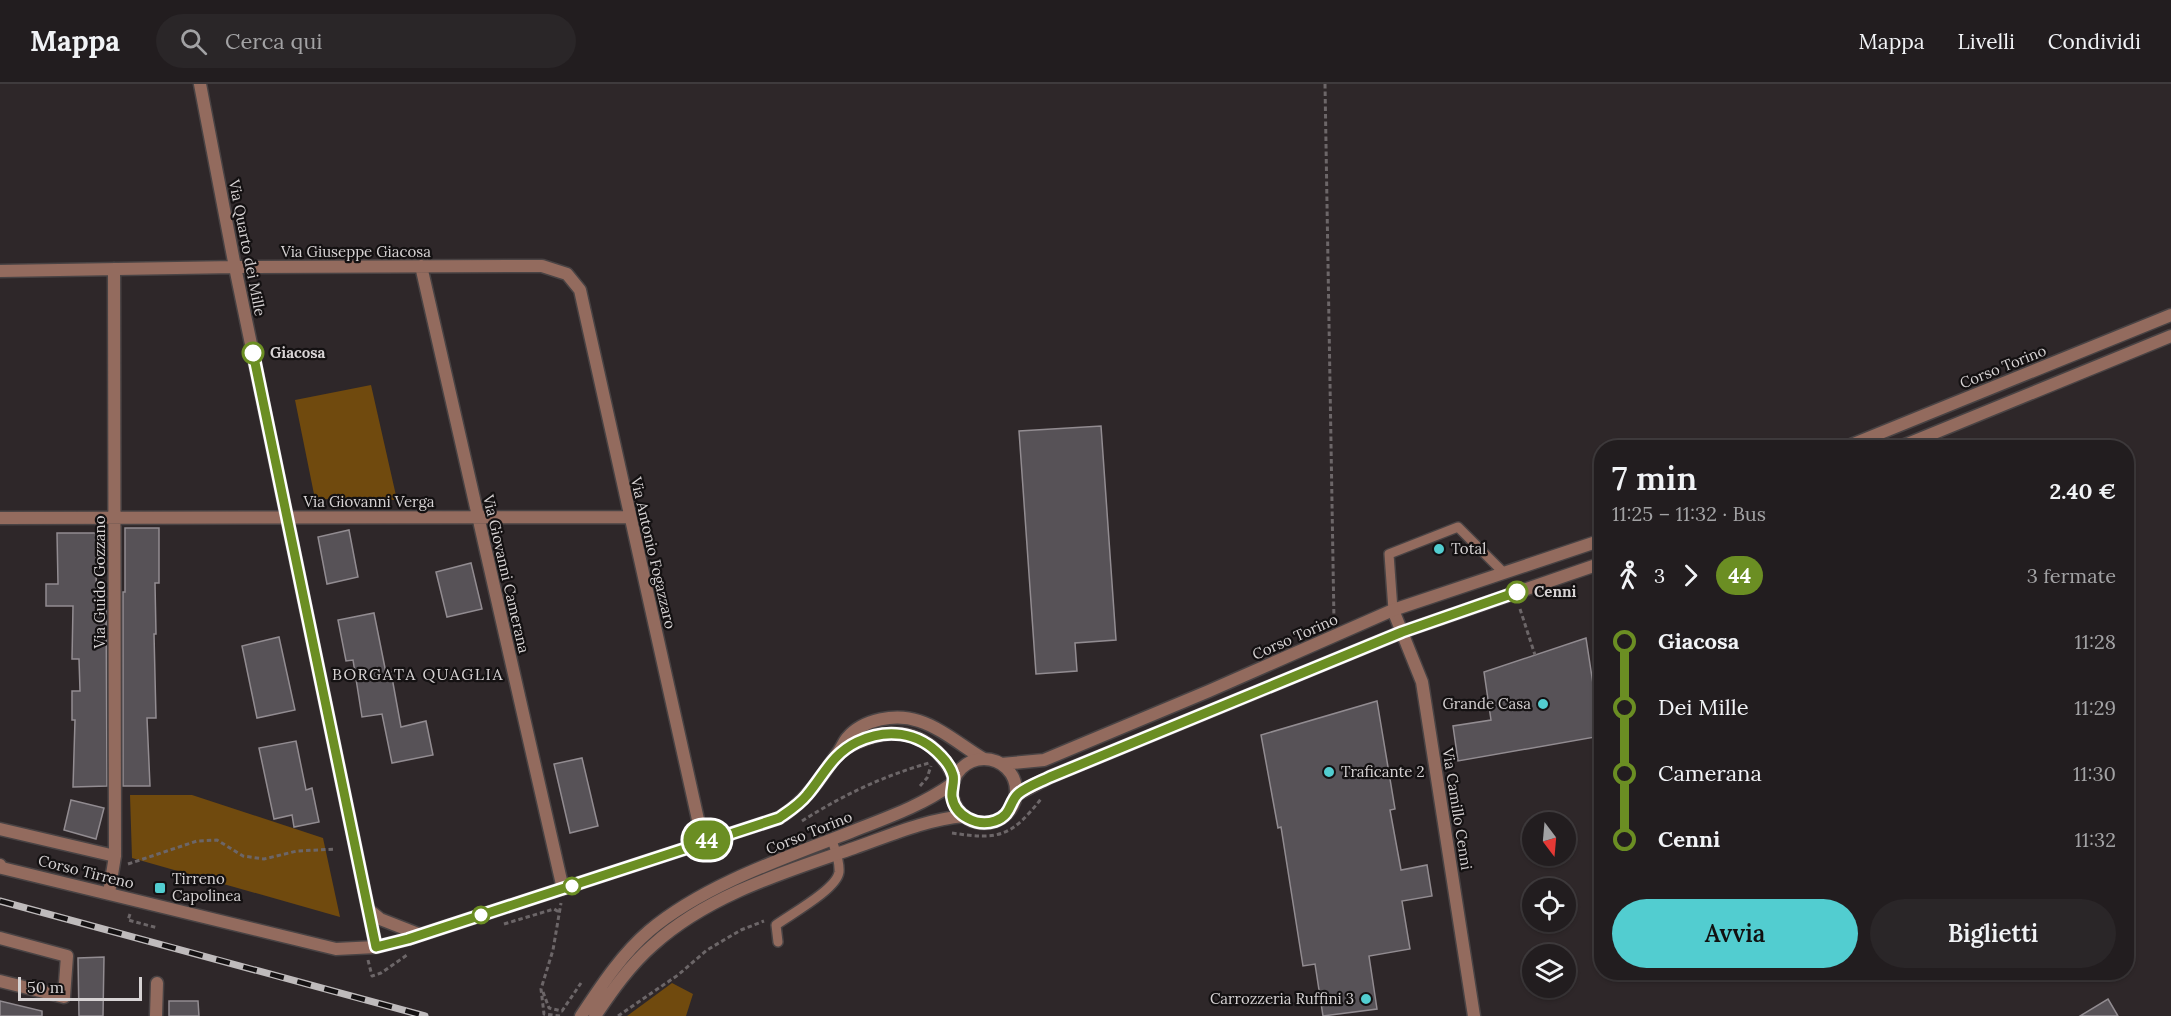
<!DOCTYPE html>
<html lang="it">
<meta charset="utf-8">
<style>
body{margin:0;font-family:Lora,serif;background:#2a2628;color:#f1f3f6;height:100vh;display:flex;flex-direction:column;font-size:22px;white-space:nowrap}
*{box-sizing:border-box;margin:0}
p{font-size:20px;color:#a2a2a4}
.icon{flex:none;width:33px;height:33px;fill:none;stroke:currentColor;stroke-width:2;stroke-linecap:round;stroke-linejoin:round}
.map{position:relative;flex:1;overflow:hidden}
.details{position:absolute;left:1594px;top:356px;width:540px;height:540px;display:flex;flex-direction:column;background:#221d1f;border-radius:24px;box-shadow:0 2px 4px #0004,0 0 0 2px #3f3b3d}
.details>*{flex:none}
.badge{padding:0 12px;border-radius:20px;font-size:21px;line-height:39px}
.needle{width:39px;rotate:164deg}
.tools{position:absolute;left:1522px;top:728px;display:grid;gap:12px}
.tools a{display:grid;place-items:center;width:54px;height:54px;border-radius:50%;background:#221d1f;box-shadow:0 2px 4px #0004,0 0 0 2px #3f3b3d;font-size:30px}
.scale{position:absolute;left:18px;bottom:15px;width:124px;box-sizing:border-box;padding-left:6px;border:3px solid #d7d3d4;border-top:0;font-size:16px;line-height:21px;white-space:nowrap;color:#d7d3d4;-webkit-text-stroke:4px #141112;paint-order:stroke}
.map>.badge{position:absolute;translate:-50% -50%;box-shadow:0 0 0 3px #fff}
.legs{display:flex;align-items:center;gap:9px;height:66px;padding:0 18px;font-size:20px}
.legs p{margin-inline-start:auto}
.head{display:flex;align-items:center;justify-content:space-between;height:102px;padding:0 18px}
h1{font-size:33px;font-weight:600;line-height:45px}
.primary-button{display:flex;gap:12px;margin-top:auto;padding:12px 18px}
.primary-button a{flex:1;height:69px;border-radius:36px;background:#52cdd0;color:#111;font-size:24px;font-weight:600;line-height:69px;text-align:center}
.primary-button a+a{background:#2a2628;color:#f1f3f6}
ul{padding:0 18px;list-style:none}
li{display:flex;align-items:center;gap:21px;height:66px;font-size:22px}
li i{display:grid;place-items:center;width:9px;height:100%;margin:0 8px;background:currentColor}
li i::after{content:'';width:15px;height:15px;margin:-8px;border:4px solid;border-radius:50%;background:#221d1f}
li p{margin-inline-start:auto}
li:first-child i{background:linear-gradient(#0000 50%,currentColor 0)}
li:last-child i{background:linear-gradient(currentColor 50%,#0000 0)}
header{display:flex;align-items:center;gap:36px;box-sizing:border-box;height:84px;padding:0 30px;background:#221d1f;border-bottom:2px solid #3f3b3d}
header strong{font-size:28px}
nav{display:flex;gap:33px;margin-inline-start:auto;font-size:21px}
.search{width:420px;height:54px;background:#2a2628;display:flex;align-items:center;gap:15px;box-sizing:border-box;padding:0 21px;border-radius:33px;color:#a2a2a4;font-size:22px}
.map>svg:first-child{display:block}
.green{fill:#704a0e}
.building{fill:#575257;stroke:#928c91;stroke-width:1.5}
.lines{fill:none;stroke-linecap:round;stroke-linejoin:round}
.service-casing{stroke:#494344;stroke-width:12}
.minor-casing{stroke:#494344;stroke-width:15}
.tertiary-casing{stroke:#494344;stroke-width:15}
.path{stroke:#6c6668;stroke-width:3;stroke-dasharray:4.5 3;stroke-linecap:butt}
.service{stroke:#936b5e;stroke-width:9}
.minor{stroke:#936b5e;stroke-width:12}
.tertiary{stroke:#936b5e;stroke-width:12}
.rail-casing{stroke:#bfbbbc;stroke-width:7}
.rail{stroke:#141112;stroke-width:4.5;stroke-dasharray:14;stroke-linecap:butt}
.line-1-casing{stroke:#fff;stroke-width:14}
.line-1{stroke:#6b8e23;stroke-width:9}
.stop-1-dot{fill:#fff;stroke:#6b8e23;stroke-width:3}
.poi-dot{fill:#52cdd0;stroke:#141112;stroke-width:2}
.labels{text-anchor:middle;stroke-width:4.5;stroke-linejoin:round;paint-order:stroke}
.street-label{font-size:15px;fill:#d7d3d4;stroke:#141112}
.stop-label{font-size:15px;font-weight:bold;fill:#d7d3d4;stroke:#141112;text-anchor:start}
.poi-label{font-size:15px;fill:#d7d3d4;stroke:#141112;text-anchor:start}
.neighbourhood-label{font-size:16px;letter-spacing:1.5px;fill:#d7d3d4;stroke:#141112}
</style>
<header>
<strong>Mappa</strong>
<div class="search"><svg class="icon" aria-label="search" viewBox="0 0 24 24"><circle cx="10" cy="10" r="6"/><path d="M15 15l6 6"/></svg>Cerca qui</div>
<nav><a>Mappa</a><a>Livelli</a><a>Condividi</a></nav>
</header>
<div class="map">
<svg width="2171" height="932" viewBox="0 0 2171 932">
<rect width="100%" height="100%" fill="#2e2729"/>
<!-- green -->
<path class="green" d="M371 301 397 416 315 415 295 316Z
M130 711H192L323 754 340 833 132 774Z
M672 899 693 910 686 932H627Z"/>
<!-- building -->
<path class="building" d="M1101 342 1116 556 1075 559 1077 587 1036 590 1019 347Z
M125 444H159V499H155L156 550H154L156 634H147L150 702H123V508H125Z
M349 446 358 493 327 500 318 453Z
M57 449H97L96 508H106L107 702 73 703 75 636H72V607H80L79 575H72L73 522H46V500H58Z
M471 479 482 525 447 533 436 488Z
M374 529 386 589 391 588 401 643 426 637 433 671 392 679 382 630 362 633 353 576 346 577 338 536Z
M279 553 295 626 257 634 242 562Z
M1586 554 1601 652 1458 677 1453 642 1491 636 1484 588Z
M1377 617 1395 725 1390 726 1401 786 1427 781 1432 812 1402 817 1410 865 1369 872 1377 925 1323 932 1315 880 1303 882 1281 743 1278 744 1261 651Z
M296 657 306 706 312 704 319 738 294 743 292 731 274 735 259 664Z
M582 674 598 742 570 749 554 680Z
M71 716 104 724 96 755 64 746Z
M104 873 103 932H79L78 874Z
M2108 915 2118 932H2080Z
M0 917 42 927V932H0Z
M169 917H198L199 932H169Z"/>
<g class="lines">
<defs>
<path id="service" d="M1393 526 1389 470 1458 443 1504 489
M778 858 776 841C791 830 837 805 839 788 840 777 835 766 832 756"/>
<path id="minor" d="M200 0 235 183 376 863
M421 182 563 805
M0 187 235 183 542 182 567 190 580 206 703 758
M0 434 630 433
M1393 526 1422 598 1474 932
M840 667C887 641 928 640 954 693
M0 745 115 772
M0 781 2 784 336 865 376 863 408 855 779 734C804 719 821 694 837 670 841 665 843 659 847 654 863 635 896 629 919 637 941 644 962 662 982 674
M109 809 115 772 114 185
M369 826 380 835 421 851
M0 854 67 872 64 913 0 897
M156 932 157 899"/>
<path id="tertiary" d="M1846 363 2171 231
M1900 363 2171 252
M952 707a32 32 0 1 1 64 0a32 32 0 1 1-64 0Z
M1001 680 1044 676 1209 607 1393 526 1602 456
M1016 711 1050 693 1402 548 1602 479
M581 932C601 902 621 871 649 847 707 798 796 770 866 742 897 730 925 719 952 700
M595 932C612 907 630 881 653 861 708 811 785 788 854 764 891 751 924 736 964 732"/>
</defs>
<!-- service casing -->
<use href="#service" class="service-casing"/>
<!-- minor casing -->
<use href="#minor" class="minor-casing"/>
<!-- tertiary casing -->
<use href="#tertiary" class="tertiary-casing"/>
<!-- path -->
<path class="path" d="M1325 0 1334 538
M1520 525 1535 571
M920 702 927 694 931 682
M802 737C843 711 883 692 929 679
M952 749C999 756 1011 753 1041 715
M128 780 197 757 217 756 243 772 264 775 297 767 336 765
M130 830 128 836 158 844
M504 840 554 825 559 828
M368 876 372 892 381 889 407 871
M543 908 549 924 562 927 581 899
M560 932 544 930 541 905 553 866 561 819
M618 932 678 891 707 866 741 846 764 837"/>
<!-- service -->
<use href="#service" class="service"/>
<!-- minor -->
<use href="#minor" class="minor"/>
<!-- tertiary -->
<use href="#tertiary" class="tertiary"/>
<defs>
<path id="rail" d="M0 817 425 932"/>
</defs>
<!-- rail casing -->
<use href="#rail" class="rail-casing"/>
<!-- rail -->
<use href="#rail" class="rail"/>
</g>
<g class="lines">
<defs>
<path id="line-1" d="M253 269 376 863 408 855 779 734C789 727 799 721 807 711 824 691 832 670 857 658 886 644 918 647 941 672 946 677 951 684 953 691 955 697 951 706 952 713 955 732 977 743 995 737 1012 731 1009 718 1018 710 1026 703 1040 698 1050 693L1402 548 1517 508"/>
</defs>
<!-- line-1 casing -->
<use href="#line-1" class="line-1-casing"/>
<!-- line-1 -->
<use href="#line-1" class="line-1"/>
</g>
<!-- markers -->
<g class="stop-1-dot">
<circle cx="253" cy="269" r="10"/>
<circle cx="1517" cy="508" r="10"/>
<circle cx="572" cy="802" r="8"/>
<circle cx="481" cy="831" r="8"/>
</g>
<g class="poi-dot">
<circle cx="1439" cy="465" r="6"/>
<circle cx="1543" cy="620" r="6"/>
<circle cx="1329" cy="688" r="6"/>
<rect x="154" y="798" width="12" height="12" rx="3"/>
<circle cx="1366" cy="915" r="6"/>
</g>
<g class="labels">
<!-- street labels -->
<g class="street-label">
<text transform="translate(247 164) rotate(79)" y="5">Via Quarto dei Mille</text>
<text x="356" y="173">Via Giuseppe Giacosa</text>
<text transform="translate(2003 283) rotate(-22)" y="5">Corso Torino</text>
<text x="369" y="423">Via Giovanni Verga</text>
<text transform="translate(653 469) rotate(77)" y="5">Via Antonio Fogazzaro</text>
<text transform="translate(506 490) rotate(77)" y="5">Via Giovanni Camerana</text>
<text transform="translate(100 498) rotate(-90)" y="5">Via Guido Gozzano</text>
<text transform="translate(1295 553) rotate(-24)" y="5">Corso Torino</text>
<text transform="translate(1457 725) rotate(81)" y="5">Via Camillo Cenni</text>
<text transform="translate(809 749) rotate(-22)" y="5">Corso Torino</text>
<text transform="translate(86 788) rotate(14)" y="5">Corso Tirreno</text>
</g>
<!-- stop labels -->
<g class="stop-label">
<text x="270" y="274">Giacosa</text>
<text x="1534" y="513">Cenni</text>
</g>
<!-- poi labels -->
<g class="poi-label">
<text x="1451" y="470">Total</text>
<text x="1531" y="625" text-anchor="end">Grande Casa</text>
<text x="1341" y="693">Traficante 2</text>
<text x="172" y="800">Tirreno<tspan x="172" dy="17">Capolinea</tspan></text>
<text x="1354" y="920" text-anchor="end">Carrozzeria Ruffini 3</text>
</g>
<!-- neighbourhood labels -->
<g class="neighbourhood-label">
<text x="418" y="596">BORGATA QUAGLIA</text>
</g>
</g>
</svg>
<div class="tools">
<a><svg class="needle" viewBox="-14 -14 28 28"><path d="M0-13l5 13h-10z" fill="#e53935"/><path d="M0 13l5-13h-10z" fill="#a2a2a4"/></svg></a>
<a><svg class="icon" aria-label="locate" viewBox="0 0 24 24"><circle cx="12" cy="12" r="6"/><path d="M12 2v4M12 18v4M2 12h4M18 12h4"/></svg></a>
<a><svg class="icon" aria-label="layers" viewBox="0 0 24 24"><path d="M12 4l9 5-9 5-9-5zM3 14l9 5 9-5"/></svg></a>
</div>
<div class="scale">50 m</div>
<b class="badge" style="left:707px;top:756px;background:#6b8e23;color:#fff">44</b>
<section class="details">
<div class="head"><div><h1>7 min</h1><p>11:25 – 11:32 · Bus</p></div><b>2.40 €</b></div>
<div class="legs"><svg class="icon" aria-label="walk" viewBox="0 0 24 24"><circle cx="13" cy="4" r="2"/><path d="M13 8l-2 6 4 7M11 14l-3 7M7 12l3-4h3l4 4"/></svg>3<svg class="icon" aria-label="forward" viewBox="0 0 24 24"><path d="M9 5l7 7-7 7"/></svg><b class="badge" style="background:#6b8e23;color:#fff">44</b><p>3 fermate</p></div>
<ul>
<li><i style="color:#6b8e23"></i><b>Giacosa</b><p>11:28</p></li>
<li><i style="color:#6b8e23"></i><span>Dei Mille</span><p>11:29</p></li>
<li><i style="color:#6b8e23"></i><span>Camerana</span><p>11:30</p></li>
<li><i style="color:#6b8e23"></i><b>Cenni</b><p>11:32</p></li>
</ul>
<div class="primary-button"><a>Avvia</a><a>Biglietti</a></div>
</section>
</div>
